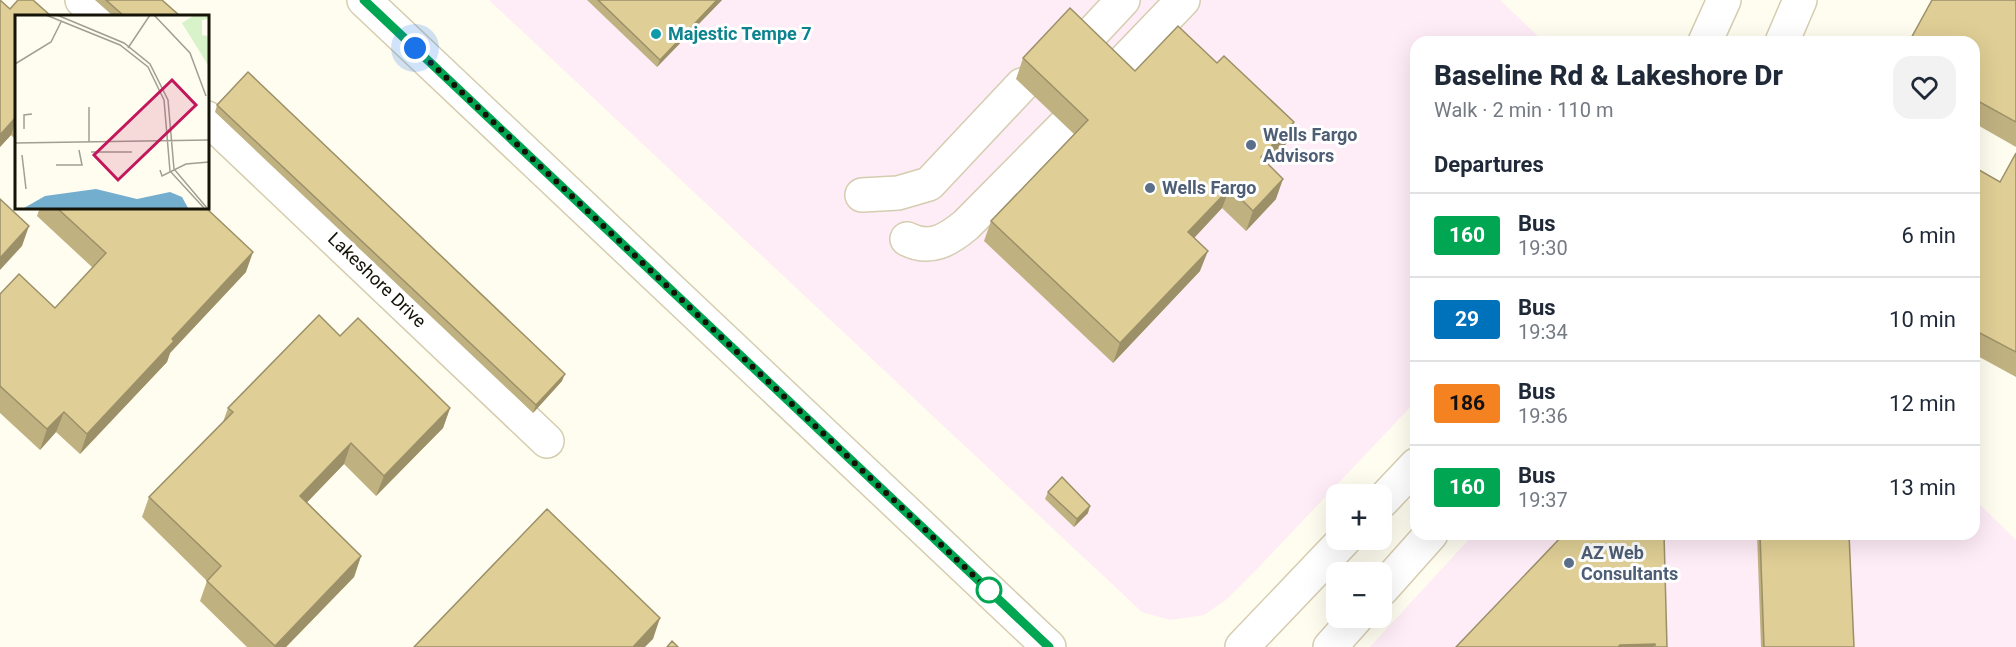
<!DOCTYPE html>
<meta charset="utf-8">
<style>
body{margin:0;font-family:Roboto,sans-serif;background:#f2f2f3;color:#1f2937;height:100vh;display:flex;flex-direction:column;font-size:22px;white-space:nowrap}
*{box-sizing:border-box;margin:0}
p{font-size:20px;color:#747a83}
.icon{flex:none;width:33px;height:33px;fill:none;stroke:currentColor;stroke-width:2;stroke-linecap:round;stroke-linejoin:round}
.map{position:relative;flex:1;overflow:hidden}
.details{position:absolute;left:1410px;top:36px;width:570px;height:504px;display:flex;flex-direction:column;background:#fff;border-radius:18px;box-shadow:0 6px 24px #0002}
.details>*{flex:none}
.badge{padding:0 12px;border-radius:4px;font-size:21px;line-height:39px}
.controls{position:absolute;left:1326px;top:484px;display:grid;gap:12px}
.controls a{display:grid;place-items:center;width:66px;height:66px;border-radius:12px;background:#fff;box-shadow:0 6px 24px #0002;font-size:30px}
.you{position:absolute;width:30px;height:30px;margin:-15px;border:4px solid #fff;border-radius:50%;background:#1a73e8;box-shadow:0 0 0 9px #1a73e833}
.map>.badge{position:absolute;translate:-50% -50%;box-shadow:0 0 0 3px #fff}
h2{padding:0 24px;font-size:22px;line-height:54px}
.round{display:grid;place-items:center;flex:none;width:63px;height:63px;border-radius:18px;background:#f2f2f3}
.head{display:flex;align-items:center;justify-content:space-between;height:102px;padding:0 24px}
h1{font-size:28px;font-weight:800;line-height:45px}
ul{padding:0;list-style:none}
li{display:flex;align-items:center;gap:18px;height:84px;padding:0 24px;border-top:2px solid #e0e1e3}
li div{flex:1}
li b{display:block;font-size:22px}
li em{font-style:normal}
li .badge{min-width:66px;font-weight:700;text-align:center}
.map>svg:first-child{display:block}
.commercial{fill:#feecf6}
.lines{fill:none;stroke-linecap:round;stroke-linejoin:round}
.minor-casing{stroke:#d5cdb0;stroke-width:36}
.major-casing{stroke:#d5cdb0;stroke-width:36}
.minor{stroke:#fff;stroke-width:33}
.major{stroke:#fff;stroke-width:33}
.wall{fill:#c0b180}
.shaded-wall{fill:#9c9068}
.building{fill:#dfce95;stroke:#9c9068;stroke-width:1.5}
.line-casing{stroke:#fff;stroke-width:14}
.line{stroke:#00a651;stroke-width:9}
.walk{stroke:#151208;stroke-width:6;stroke-dasharray:0 10.8}
.culture-dot{fill:#0f9aa8;stroke:#fff;stroke-width:2}
.service-dot{fill:#5c6f8a;stroke:#fff;stroke-width:2}
.stop-dot{fill:#fff;stroke:#00a651;stroke-width:3}
.labels{text-anchor:middle;stroke-width:6;stroke-linejoin:round;paint-order:stroke}
.culture-label{font-size:18px;font-weight:bold;fill:#0d838f;stroke:#fff;text-anchor:start}
.service-label{font-size:18px;font-weight:bold;fill:#4e5e75;stroke:#fff;text-anchor:start}
.street-label{font-size:18px;fill:#151208;stroke:#fff}
.inset-road{fill:none;stroke:#a19e93;stroke-width:1.5}
.view{fill:#c2185b;fill-opacity:0.15;stroke:#c2185b;stroke-width:3}
.inset-edge{fill:none;stroke:#151208;stroke-width:3}
</style>
<div class="map">
<svg width="2016" height="647" viewBox="0 0 2016 647">
<rect width="100%" height="100%" fill="#fffcf0"/>
<!-- commercial -->
<path class="commercial" d="M489 0H1500L1544 42H1416V401L1255 571 1227 599 1204 615 1170 620 1142 612Z
M1974 499 2016 540V647H1370L1474 534H1974Z"/>
<g class="lines">
<defs>
<path id="minor" d="M82 0 100 16
M1705 42 1724 0
M1782 42 1800 0
M1080 46 1123 0
M1111 75 1183 0
M207 118 547 441
M862 195 898 193 929 184 1022 85
M907 239C930 251 948 240 966 225L1065 125
M1382 501 1416 465
M1382 589 1431 534
M1242 647 1344 540
M1330 647 1356 618"/>
<path id="major" d="M364 0 1049 647"/>
</defs>
<!-- minor casing -->
<use href="#minor" class="minor-casing"/>
<!-- major casing -->
<use href="#major" class="major-casing"/>
<!-- minor -->
<use href="#minor" class="minor"/>
<!-- major -->
<use href="#major" class="major"/>
</g>
<!-- wall -->
<path class="wall" d="M0 0 16 16V140L11 135 0 147Z
M95 0H162L180 16H113Z
M587 0H722L657 67Z
M2016 0V147L1974 123V42Z
M1023 58 1135 71 1287 143 1267 163 1276 199 1246 231 1222 208 1194 238 1200 271 1113 363 984 241 991 221 1074 134 1016 79Z
M217 105 562 381 533 413 215 112Z
M2016 153V377L1974 354V167L2000 182Z
M40 207H205L246 272 170 353 167 362 80 454 56 432 40 450 0 413V294L55 308 93 268 37 216Z
M340 336 450 408 443 428 376 496 344 464 307 502 361 556 354 577 286 647H247L200 601 207 581 142 517 149 497 223 422 228 408Z
M1048 492 1088 513 1074 527 1045 499Z
M1757 534H1849L1854 647H1761Z"/>
<!-- shaded-wall -->
<path class="shaded-wall" d="M717 0H722L657 67 660 60Z
M16 117V120L11 135 0 147V135Z
M1294 122 1287 143 1253 177 1261 157Z
M1283 179 1276 199 1246 231 1253 211Z
M1230 188 1222 208 1181 252 1188 232Z
M29 226 22 246 0 270V258Z
M1208 251 1200 271 1113 363 1120 343Z
M253 252 246 272 170 353 167 362 80 454 87 434 172 339Z
M565 374 562 381 533 413 536 405Z
M450 408 443 428 376 496 384 476Z
M64 412 56 432 40 450 47 429Z
M351 443 344 464 293 517 300 496Z
M1090 506 1088 513 1074 527 1077 519Z
M361 556 354 577 286 647H274Z
M660 618 653 639 645 647H633Z
M1655 644 1654 647H1618L1620 645Z"/>
<!-- building -->
<path class="building" d="M0 0 10 9 18 0H33L51 16H16V117L0 135Z
M106 0H162L180 16H124Z
M598 0H717L660 60Z
M1932 0H2016V122L1978 101 1974 108V42H1909Z
M1070 8 1135 71 1178 26 1217 63 1224 56 1294 122 1261 157 1283 179 1253 211 1230 188 1188 232 1208 251 1120 343 991 221 1088 120 1023 58Z
M248 72 565 374 536 405 217 105Z
M2016 153V352L1974 330V167L2000 182Z
M0 199 29 226 0 258Z
M56 207H205L253 252 172 339 174 341 87 434 64 412 47 429 0 386V294L19 274 55 308 106 253Z
M319 315 340 336 358 318 450 408 384 476 351 443 300 496 361 556 275 646 207 581 221 566 149 497 233 412 228 408Z
M1062 477 1090 506 1077 519 1048 492Z
M547 509 660 618 633 647H414Z
M1564 534H1664L1667 647H1655V644L1620 645 1618 647H1456Z
M1760 534H1849L1854 647H1764Z
M672 641 678 647H667Z"/>
<g class="lines">
<defs>
<path id="line" d="M364 0 1049 647"/>
</defs>
<!-- line casing -->
<use href="#line" class="line-casing"/>
<!-- line -->
<use href="#line" class="line"/>
<!-- walk -->
<path class="walk" d="M415 48 990 591 989 590"/>
</g>
<!-- markers -->
<circle class="culture-dot" cx="656" cy="34" r="6"/>
<g class="service-dot">
<circle cx="1251" cy="145" r="6"/>
<circle cx="1150" cy="188" r="6"/>
<circle cx="1569" cy="563" r="6"/>
</g>
<circle class="stop-dot" cx="989" cy="590" r="12"/>
<g class="labels">
<!-- culture labels -->
<g class="culture-label">
<text x="668" y="40">Majestic Tempe 7</text>
</g>
<!-- service labels -->
<g class="service-label">
<text x="1263" y="141">Wells Fargo<tspan x="1263" dy="21">Advisors</tspan></text>
<text x="1162" y="194">Wells Fargo</text>
<text x="1581" y="559">AZ Web<tspan x="1581" dy="21">Consultants</tspan></text>
</g>
<!-- street labels -->
<g class="street-label">
<text transform="translate(377 280) rotate(44)" y="6">Lakeshore Drive</text>
</g>
</g>
<!-- overview -->
<g transform="translate(15 15)">
<rect width="194" height="194" fill="#fffcf0"/>
<path d="M193 0V4L187 5V20L193 21V50L167 8 178 1Z" fill="#d8f2ca"/>
<path d="M81 174 122 184 155 177 167 182 173 193H9L30 181Z" fill="#73aecf"/>
<path class="inset-road" d="M31 0 105 30 133 52 149 85 155 156 189 193M42 0 109 28 135 49 153 85 159 154 192 193M139 0 175 38 191 81M113 33 135 0M0 49 36 27 46 7M74 92V127M9 114V100L17 99M0 128 194 125M76 137H117M7 140 11 174M41 150H67L64 135M145 155 147 161 171 149 194 147"/>
<path class="view" d="M157 65 181 90 103 165 79 140Z"/>
<rect width="194" height="194" class="inset-edge"/>
</g>
</svg>
<div class="controls">
<a>+</a>
<a>−</a>
</div>
<div class="you" style="left:415px;top:48px"></div>
<section class="details">
<div class="head"><div><h1>Baseline Rd &amp; Lakeshore Dr</h1><p>Walk · 2 min · 110 m</p></div><a class="round"><svg class="icon" aria-label="heart" viewBox="0 0 24 24"><path d="M12 20l-8-8c-3-5 5-10 8-4 3-6 11-1 8 4z"/></svg></a></div>
<h2>Departures</h2>
<ul>
<li><span class="badge" style="background:#00a651;color:#fff">160</span><div><b>Bus</b><p>19:30</p></div><em>6 min</em></li>
<li><span class="badge" style="background:#0072bc;color:#fff">29</span><div><b>Bus</b><p>19:34</p></div><em>10 min</em></li>
<li><span class="badge" style="background:#f58220;color:#111">186</span><div><b>Bus</b><p>19:36</p></div><em>12 min</em></li>
<li><span class="badge" style="background:#00a651;color:#fff">160</span><div><b>Bus</b><p>19:37</p></div><em>13 min</em></li>
</ul>
</section>
</div>
